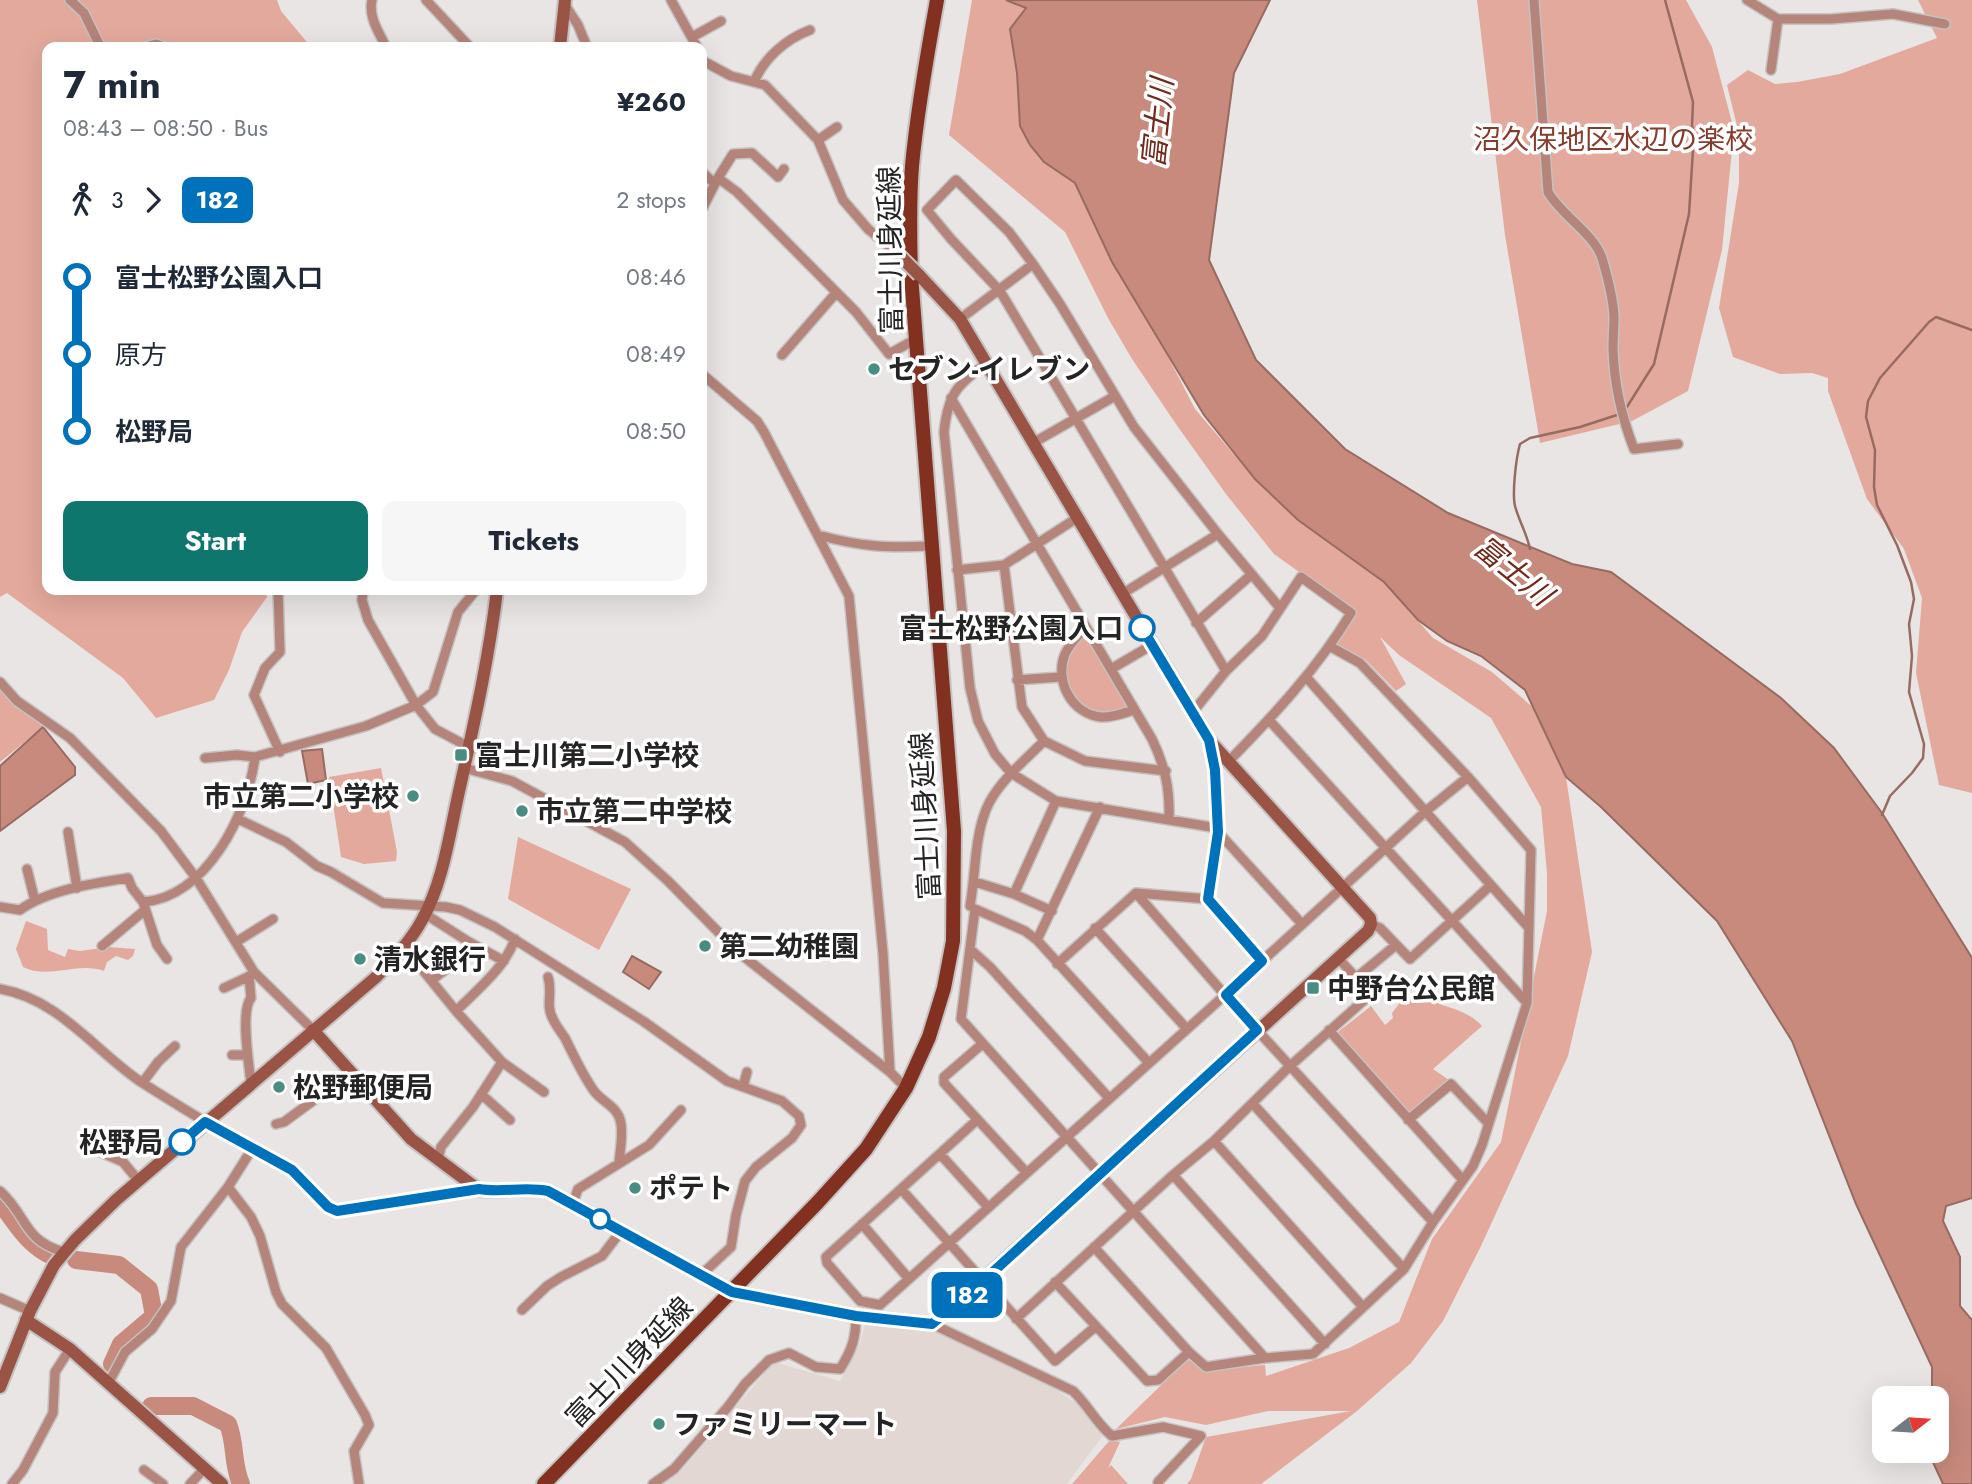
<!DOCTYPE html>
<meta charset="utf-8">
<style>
body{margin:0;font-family:Jost,"Noto Sans JP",sans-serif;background:#f6f6f7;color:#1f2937;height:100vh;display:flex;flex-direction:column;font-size:26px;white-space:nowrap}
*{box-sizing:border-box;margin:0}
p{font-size:23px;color:#747a83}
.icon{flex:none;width:38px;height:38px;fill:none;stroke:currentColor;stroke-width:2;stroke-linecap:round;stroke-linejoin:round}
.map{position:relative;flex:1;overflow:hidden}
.sheet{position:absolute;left:42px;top:42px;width:665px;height:553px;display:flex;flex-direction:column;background:#fff;border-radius:14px;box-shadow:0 7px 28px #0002}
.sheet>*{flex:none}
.badge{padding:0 14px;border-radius:10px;font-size:24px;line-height:46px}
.needle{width:46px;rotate:73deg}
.buttons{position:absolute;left:1872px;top:1386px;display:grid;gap:14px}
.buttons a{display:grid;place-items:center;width:77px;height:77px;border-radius:14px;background:#fff;box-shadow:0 7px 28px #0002;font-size:35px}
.map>.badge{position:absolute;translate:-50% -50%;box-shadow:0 0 0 4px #fff}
.legs{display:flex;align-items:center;gap:10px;height:77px;padding:0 21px;font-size:23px}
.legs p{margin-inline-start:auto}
.headline{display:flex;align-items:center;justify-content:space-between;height:119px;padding:0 21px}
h1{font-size:38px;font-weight:700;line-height:52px}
.action{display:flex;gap:14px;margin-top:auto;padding:14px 21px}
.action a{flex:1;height:80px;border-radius:14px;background:#0f766e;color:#fff;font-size:28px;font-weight:700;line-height:80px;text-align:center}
.action a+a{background:#f6f6f7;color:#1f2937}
ul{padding:0 21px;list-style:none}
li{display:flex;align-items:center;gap:24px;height:77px;font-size:26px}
li i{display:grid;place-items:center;width:10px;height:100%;margin:0 9px;background:currentColor}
li i::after{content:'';width:18px;height:18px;margin:-9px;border:5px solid;border-radius:50%;background:#fff}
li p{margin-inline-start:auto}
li:first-child i{background:linear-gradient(#0000 50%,currentColor 0)}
li:last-child i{background:linear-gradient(currentColor 50%,#0000 0)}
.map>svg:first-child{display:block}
.built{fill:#e3d7d4}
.green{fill:#e3a99c}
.water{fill:#c88a7d;stroke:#976b62;stroke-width:2}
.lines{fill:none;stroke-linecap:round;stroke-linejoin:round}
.stream{stroke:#976b62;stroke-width:2.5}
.river{stroke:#c88a7d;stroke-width:18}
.street-casing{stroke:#c5c2c1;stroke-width:12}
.secondary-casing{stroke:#c5c2c1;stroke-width:16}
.primary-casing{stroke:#c5c2c1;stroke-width:18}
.street{stroke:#b5847a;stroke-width:9}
.secondary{stroke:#995446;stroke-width:12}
.primary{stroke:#823020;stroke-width:14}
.secondary-bridge-casing{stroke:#c5c2c1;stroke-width:16;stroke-linecap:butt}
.secondary-bridge{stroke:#995446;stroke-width:12}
.line-1-casing{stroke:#fff;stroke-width:16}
.line-1{stroke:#0072bc;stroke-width:10}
.poi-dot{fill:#488c82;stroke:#fff;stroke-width:2.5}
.stop-1-dot{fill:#fff;stroke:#0072bc;stroke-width:3.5}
.labels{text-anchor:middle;stroke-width:7;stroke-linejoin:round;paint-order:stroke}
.park-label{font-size:28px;fill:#873b2b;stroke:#fff}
.street-label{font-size:28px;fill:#252424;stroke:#fff}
.poi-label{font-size:28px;font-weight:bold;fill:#252424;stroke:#fff;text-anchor:start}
.stop-label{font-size:28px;font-weight:bold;fill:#252424;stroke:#fff;text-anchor:end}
.water-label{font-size:30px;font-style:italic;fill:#73291a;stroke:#fff}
</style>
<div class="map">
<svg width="1972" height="1484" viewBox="0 0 1972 1484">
<rect width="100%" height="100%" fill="#e8e5e4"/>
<!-- built -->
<path class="built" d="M865 1324 927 1326 1055 1389 1082 1407 1104 1434 1067 1484H662L682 1470 774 1362 840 1381 860 1343Z"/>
<!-- green -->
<path class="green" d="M0 0H277L281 11 311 47H47V590H265L267 597 242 632 229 670 214 700 156 718 123 678 7 593 0 597Z
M972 0H1007L1027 8 1044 162 1075 183 1132 295 1162 345 1195 409 1255 479 1316 533 1384 582 1433 638 1492 672 1536 710 1566 777 1592 952 1568 1056 1481 1246 1443 1321 1411 1363 1357 1411 1261 1484H1187L1191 1479 1206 1437 1351 1411H1268L1206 1425 1165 1417 1116 1429 1190 1357 1205 1371 1265 1365 1266 1376 1349 1348 1399 1322 1432 1239 1501 1142 1547 911V873L1541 807 1491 718 1399 655 1380 637 1406 684 1396 691 1366 660 1336 645 1356 613 1274 554 1226 494 1178 427 1132 359 1108 318 1065 232 949 135Z
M1477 0H1686L1712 47 1734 130 1722 250 1688 391 1632 421 1540 443 1505 235Z
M1918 0H1972V793L1939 785 1916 673 1922 598 1904 549 1867 499 1828 391V378L1812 373 1780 374 1733 357 1719 308 1739 183V134L1727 85 1748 70 1775 84 1797 82 1840 74 1937 38Z
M1086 634 1129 707C1118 711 1108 715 1096 713 1086 711 1080 706 1074 698 1057 674 1068 653 1086 634Z
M0 680 6 689 43 727 0 762Z
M381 768 397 852 396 861 364 864 341 857 329 777Z
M518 837 631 889 599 950 508 899Z
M26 921 47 929 48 950 65 957 68 949 80 951 109 947 135 949 133 956 128 960 116 956 107 962 104 971C77 961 49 980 23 967L16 949Z
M1424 991C1430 996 1435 1002 1442 1005 1458 1010 1471 1014 1482 1026L1433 1069 1449 1080 1410 1113 1338 1032 1371 1006 1385 1025 1393 1018 1392 1013 1406 995Z
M1110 1440 1120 1442 1108 1468 1111 1465 1128 1484H1072Z"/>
<!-- water -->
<path class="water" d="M1006 0H1270L1234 73 1209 260 1256 360 1345 449 1448 513 1572 564 1611 572 1781 698 1834 748 1882 813 1972 958V1198L1946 1206 1943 1221 1960 1257V1306L1972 1320V1484H1943L1931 1458V1451H1937V1398H1932V1367L1856 1204 1792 1041 1717 921 1601 807 1566 777 1525 690 1481 656 1447 641 1418 620 1384 582 1298 520 1255 479 1204 415 1112 262 1075 183 1044 162 1030 145 1020 126 1017 73 1010 29 1026 8Z
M43 727 75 767V775L0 831V766Z
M322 749 326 780 308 784 302 751Z
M632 956 661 972 649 989 623 972Z"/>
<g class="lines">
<!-- stream -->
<path class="stream" d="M1625 410 1654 364 1689 214 1694 133 1692 126 1693 102 1665 0
M1530 549C1527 534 1519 521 1515 506 1512 493 1516 458 1520 444L1530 438 1580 427 1620 414
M1882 815 1890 796 1912 773 1923 758 1924 744 1909 692 1912 656 1909 624 1914 599 1911 582 1897 545 1877 505 1874 487 1875 450 1866 417 1868 401 1880 378 1929 322 1936 317 1972 330"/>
<!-- river -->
<path class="river" d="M0 1202C15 1222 26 1242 48 1254
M76 1260 119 1265 149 1289 154 1316 121 1344 112 1364
M151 1406H193L228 1424C236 1443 232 1464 241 1484"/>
<defs>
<path id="street" d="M70 0 84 13 100 46 103 47
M372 0C368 17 379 32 386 47
M426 0 470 47
M671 0 697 47
M1534 0 1548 192C1561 215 1594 234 1602 258 1607 275 1613 298 1614 316 1614 327 1613 338 1613 349 1614 381 1622 418 1634 449L1678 444
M1747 0 1778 19H1831L1893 14 1945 24
M565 5 578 25 587 47
M692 37 721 21
M145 47 156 44 164 47
M702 63 705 62 731 76 765 85 818 140 843 200 868 229 896 252
M1771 70 1778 19
M754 82C764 58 786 39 810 30
M818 140 837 127
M702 172 715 184
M718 178 733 154 752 153 778 177 784 169
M702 209 718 178 737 192 856 312 889 354 916 339
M960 319 1033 264
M782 355 836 293
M986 364C956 385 948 395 944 432L970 688 978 721 995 754 1011 773 1056 801 1217 828
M702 374 757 421 764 432 849 596 883 953 890 1072
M951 398 1152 739C1165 766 1170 789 1169 819
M1033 443 1115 396
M818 535C862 547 887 548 931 546
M1004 565 1022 707 1044 741 1085 761 1166 771
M957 570 1004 565 1077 518
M278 590 280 652 265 668 254 695 280 752
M363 590 362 600 368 620 416 705 435 729 469 747
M1122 594 1218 534
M1196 623 1251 575
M1086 628C1077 637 1070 643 1065 654 1054 681 1072 714 1101 717 1112 718 1124 713 1134 710
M1111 669 1152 645
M1226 671 1000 291 951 239 927 210 956 180 1009 232 1033 264 1060 304 1134 427 1218 534 1280 608
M1307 678 1529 928
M1017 680 1061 677
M0 682 17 701 70 738 161 831 196 878 254 972 313 1030
M1192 713 1226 671 1262 636 1301 577 1351 613C1317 669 1274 715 1229 761
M1269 720 1527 1003
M205 758 237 755 255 757
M464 768 512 781 625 842 668 881 738 952 890 1072 906 1088
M238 819 286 842 317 866 331 872 383 903 446 907 460 910 495 927 643 1021 727 1081 782 1101 799 1116 801 1125 792 1138 756 1167 745 1181 736 1215 731 1247 700 1276
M68 832 77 888
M1218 832 1302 924
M27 869 35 901
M975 882 1014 894 1052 911
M1136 893 1225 995 1433 1222
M1014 894 1056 801
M1208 899C1219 846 1219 795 1209 741
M143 902 157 945 167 959
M970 906C976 873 974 833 989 803 1002 779 1025 760 1044 741
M0 907 20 910C47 890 95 883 128 878L132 888 143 902C207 897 248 813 255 757L366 726 416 705 433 692 458 612 476 590
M425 914 469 942 504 961
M1371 924 1380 928 1410 959 1491 885
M1095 928 1187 1029
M1037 940 1100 807
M236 942 273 919
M102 946 145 910
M404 947 456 1011 502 1062 473 1107 441 1147 438 1160
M971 950 990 967 1109 1098
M1057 964 1136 893 1208 899 1262 961
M249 976 251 998C240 1011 249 1065 251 1083
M548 977C553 993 545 1005 553 1019 556 1026 561 1032 565 1038 574 1056 582 1074 594 1091 603 1103 619 1107 621 1124 623 1136 620 1151 619 1163
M1356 978 1396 945
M432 980 445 970
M224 988 254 974
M0 989C59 999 94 1050 141 1082 174 1103 208 1124 242 1143 257 1152 274 1159 289 1169 307 1180 317 1202 337 1211L479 1190
M456 1011C478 989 504 969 515 939
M1329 1030 1462 1179
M981 1045 944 1077V1083L1026 1172
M232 1055H247
M502 1062 544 1092
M1149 1063 1037 940 1025 931 975 909 961 1019 1265 1358
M143 1082 158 1062 175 1046
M743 1087 747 1072
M481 1094 510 1120
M377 1101 397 1083
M1253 1104 1404 1269
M977 1120 826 1257 827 1263 860 1301 880 1305 1225 995 1426 811 1468 777
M1408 1120 1451 1084 1488 1123
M276 1124 284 1122 351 1073
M1214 1141 1363 1307
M98 1151 123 1162 138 1180
M940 1154 988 1207
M1173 1175 1325 1344
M228 1187 251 1217 260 1236 276 1292 282 1304 326 1348 365 1415 369 1425 354 1451 359 1484
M901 1189 1055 1361 1095 1327
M0 1191C28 1216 22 1240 64 1252
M573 1203 578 1189 649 1145 681 1110
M862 1224 909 1279
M1094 1247 1189 1352 1206 1367 1265 1358 1313 1354 1404 1269 1433 1222 1473 1166 1482 1145 1527 1003 1531 850 1468 777 1360 663 1331 647
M1055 1282 1147 1381 1158 1380 1189 1352
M0 1298 30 1311
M522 1310 547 1286 561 1277 602 1256 621 1231
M1016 1319 1173 1175 1214 1141 1290 1066 1371 994 1338 958
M932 1324 1073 1391C1088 1405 1096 1423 1112 1436L1163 1427 1201 1436 1158 1482
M109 1382 125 1352 152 1329 171 1301 181 1247 228 1187 252 1149
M144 1470 163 1484
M12 1484 23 1470 53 1413 55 1372 70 1349
M190 1484 204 1469
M653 1484 674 1469 727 1408 745 1384 769 1360 789 1353 816 1367 840 1369C852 1350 856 1338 856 1316"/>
<path id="secondary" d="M560 47 565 0
M313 1030 411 1139 479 1190C502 1193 525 1186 548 1191L732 1292 856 1316 932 1324 982 1281 1368 931 1371 924 1370 918 1209 740 960 319 919 275
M26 1320 70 1349 222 1484
M0 1387 30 1311 54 1265 75 1240 116 1200 375 978C393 960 410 942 422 920 443 882 449 837 458 796 473 728 489 659 497 590"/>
<path id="primary" d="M544 1484 818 1202 866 1149 906 1088 929 1037 944 988 953 941 954 831 911 275C910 239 909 202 912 166 917 111 927 55 937 0"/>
</defs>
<!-- street casing -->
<use href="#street" class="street-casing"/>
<!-- secondary casing -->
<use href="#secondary" class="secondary-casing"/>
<!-- primary casing -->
<use href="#primary" class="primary-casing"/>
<!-- street -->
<use href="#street" class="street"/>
<!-- secondary -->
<use href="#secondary" class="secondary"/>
<!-- primary -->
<use href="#primary" class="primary"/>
<defs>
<path id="secondary-bridge" d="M896 252 919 275"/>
</defs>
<!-- secondary-bridge casing -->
<use href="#secondary-bridge" class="secondary-bridge-casing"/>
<!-- secondary-bridge -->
<use href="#secondary-bridge" class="secondary-bridge"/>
</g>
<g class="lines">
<defs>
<path id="line-1" d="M182 1142 205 1122 292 1170 328 1207 337 1211 479 1189C502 1193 525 1186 548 1191L732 1292 856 1316 932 1324 982 1282 1257 1030 1226 995 1262 961 1208 899 1218 832 1215 770 1209 740 1142 628"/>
</defs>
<!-- line-1 casing -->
<use href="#line-1" class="line-1-casing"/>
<!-- line-1 -->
<use href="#line-1" class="line-1"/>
</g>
<!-- markers -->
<g class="poi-dot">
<circle cx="874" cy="369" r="7"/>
<rect x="454" y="748" width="14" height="14" rx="3.5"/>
<circle cx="413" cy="796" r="7"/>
<circle cx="522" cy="811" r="7"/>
<circle cx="705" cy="946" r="7"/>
<circle cx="360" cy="959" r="7"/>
<rect x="1306" y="981" width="14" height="14" rx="3.5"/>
<circle cx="279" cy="1087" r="7"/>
<circle cx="635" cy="1188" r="7"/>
<circle cx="659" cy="1424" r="7"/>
</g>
<g class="stop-1-dot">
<circle cx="1142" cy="628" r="12"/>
<circle cx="182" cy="1142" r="12"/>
<circle cx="600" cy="1219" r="9"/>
</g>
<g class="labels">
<!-- park labels -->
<g class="park-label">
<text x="1613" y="149">沼久保地区水辺の楽校</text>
</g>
<!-- street labels -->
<g class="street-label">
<text transform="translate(890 250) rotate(-91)" y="10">富士川身延線</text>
<text transform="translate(925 816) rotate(-93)" y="10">富士川身延線</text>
<text transform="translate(629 1362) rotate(-46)" y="10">富士川身延線</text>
</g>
<!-- poi labels -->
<g class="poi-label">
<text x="888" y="379">セブン-イレブン</text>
<text x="475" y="765">富士川第二小学校</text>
<text x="399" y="806" text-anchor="end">市立第二小学校</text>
<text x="536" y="821">市立第二中学校</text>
<text x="719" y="956">第二幼稚園</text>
<text x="374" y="969">清水銀行</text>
<text x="1327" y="998">中野台公民館</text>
<text x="293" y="1097">松野郵便局</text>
<text x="649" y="1198">ポテト</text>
<text x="673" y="1434">ファミリーマート</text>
</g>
<!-- stop labels -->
<g class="stop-label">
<text x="1123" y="638">富士松野公園入口</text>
<text x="163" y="1152">松野局</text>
</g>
<!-- water labels -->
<g class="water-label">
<text transform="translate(1158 123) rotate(-84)" y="10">富士川</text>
<text transform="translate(1513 571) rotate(39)" y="10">富士川</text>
</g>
</g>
</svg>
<div class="buttons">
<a><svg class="needle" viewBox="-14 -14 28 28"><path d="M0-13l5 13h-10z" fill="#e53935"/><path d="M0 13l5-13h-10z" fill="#747a83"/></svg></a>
</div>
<b class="badge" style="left:967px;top:1295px;background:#0072bc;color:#fff">182</b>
<section class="sheet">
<div class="headline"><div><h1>7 min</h1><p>08:43 – 08:50 · Bus</p></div><b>¥260</b></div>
<div class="legs"><svg class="icon" aria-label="walk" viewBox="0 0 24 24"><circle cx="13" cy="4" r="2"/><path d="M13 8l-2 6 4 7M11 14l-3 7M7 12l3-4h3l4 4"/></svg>3<svg class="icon" aria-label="forward" viewBox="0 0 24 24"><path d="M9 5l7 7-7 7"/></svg><b class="badge" style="background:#0072bc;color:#fff">182</b><p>2 stops</p></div>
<ul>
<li><i style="color:#0072bc"></i><b>富士松野公園入口</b><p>08:46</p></li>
<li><i style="color:#0072bc"></i><span>原方</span><p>08:49</p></li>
<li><i style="color:#0072bc"></i><b>松野局</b><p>08:50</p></li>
</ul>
<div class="action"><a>Start</a><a>Tickets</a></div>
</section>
</div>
